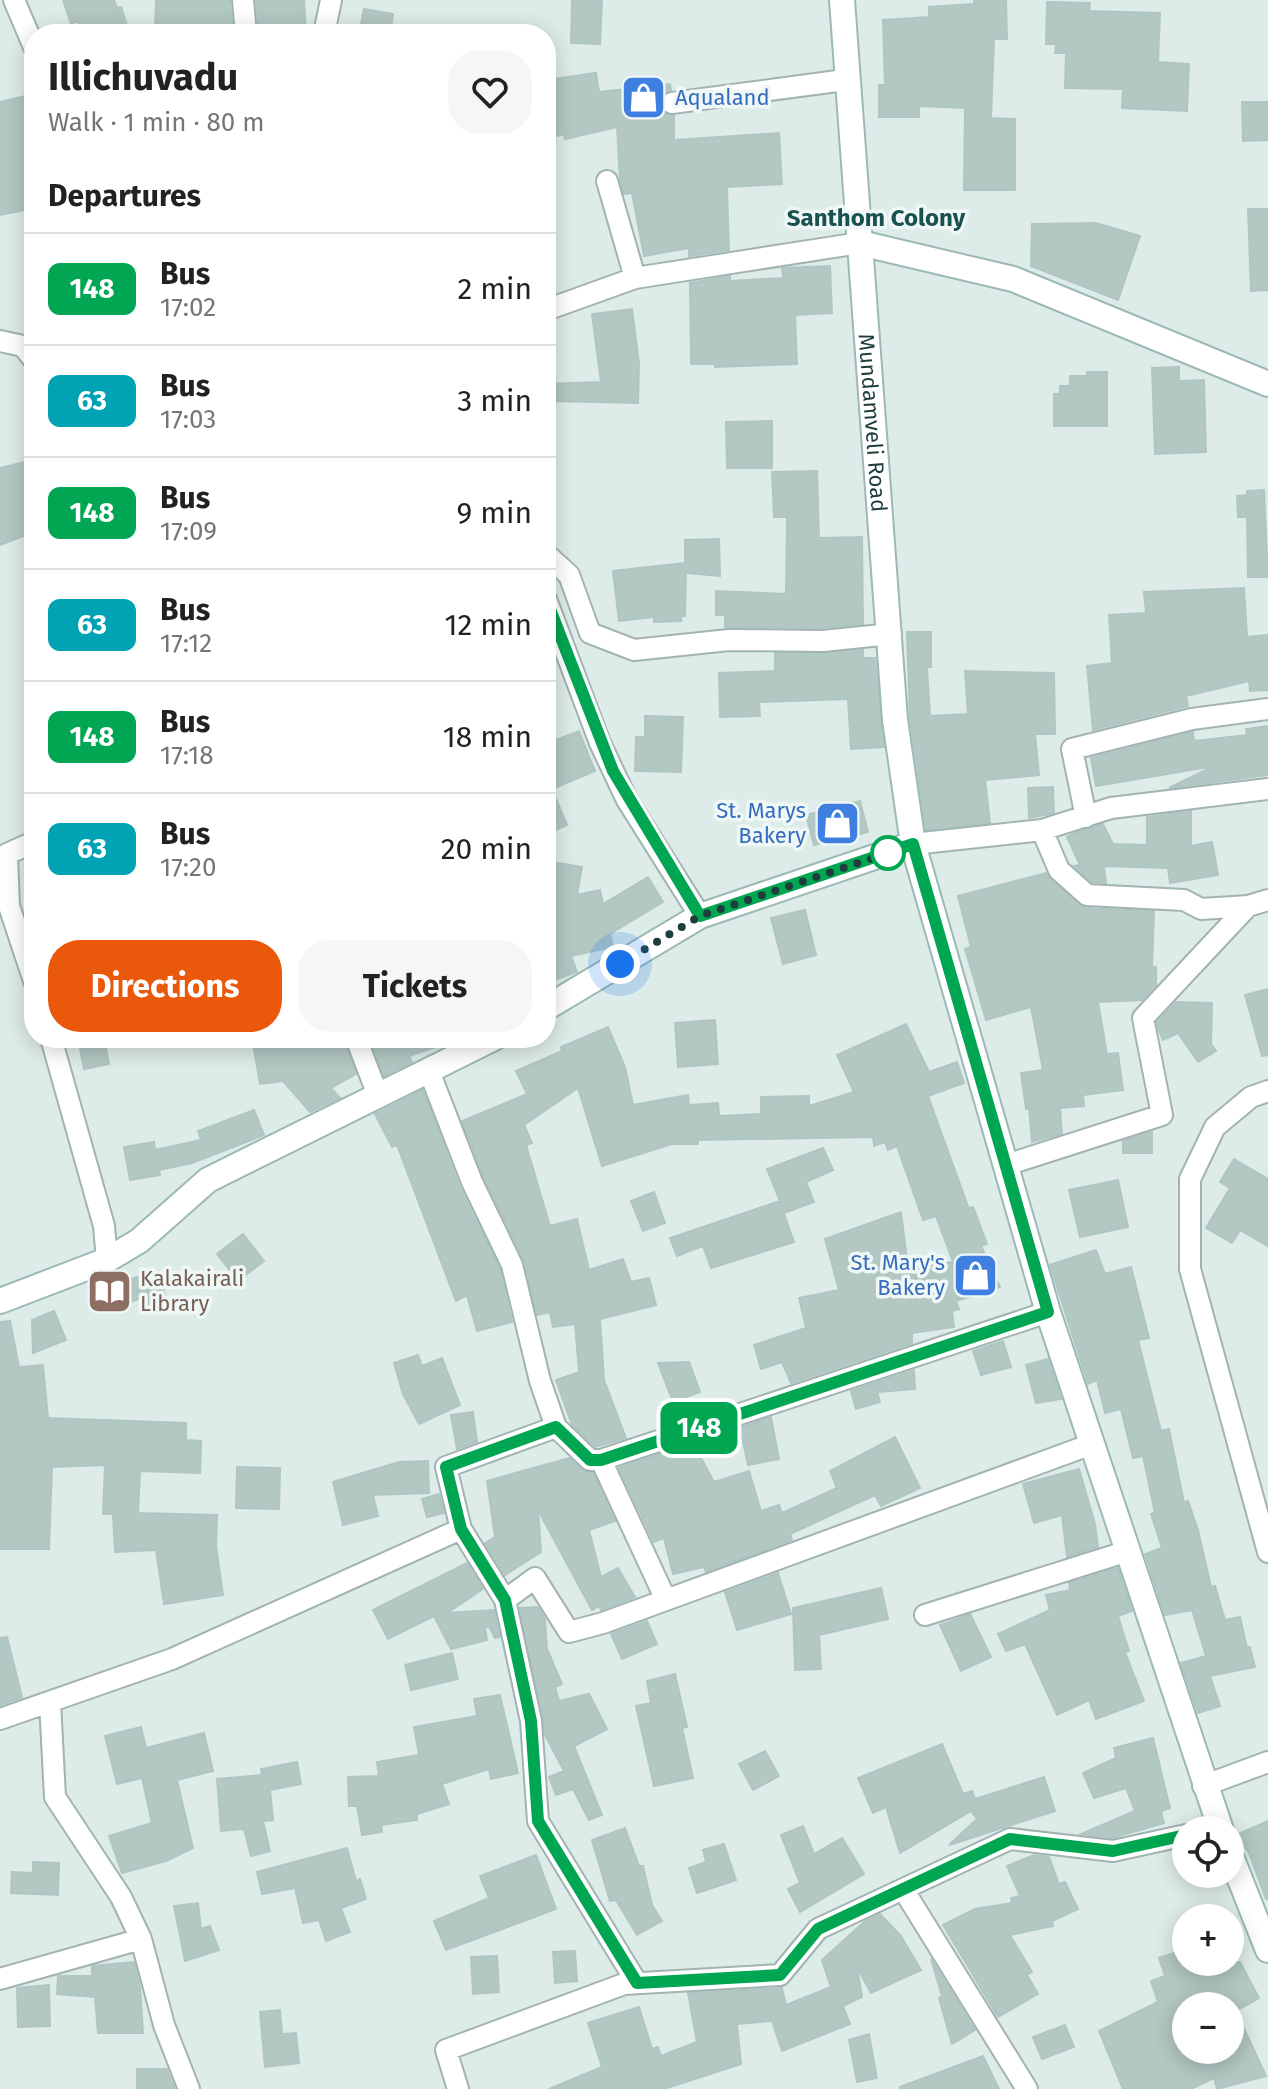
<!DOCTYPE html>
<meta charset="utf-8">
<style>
body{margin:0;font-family:"Fira Sans",sans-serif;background:#f6f6f6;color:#222;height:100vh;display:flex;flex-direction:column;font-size:30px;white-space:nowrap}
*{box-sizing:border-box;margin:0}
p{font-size:26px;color:#767676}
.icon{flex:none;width:44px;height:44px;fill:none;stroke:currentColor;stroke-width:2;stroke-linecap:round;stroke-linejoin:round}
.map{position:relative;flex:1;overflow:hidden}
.details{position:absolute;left:24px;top:24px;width:532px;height:1024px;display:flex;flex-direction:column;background:#fff;border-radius:32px;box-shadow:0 4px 20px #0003}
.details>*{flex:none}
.badge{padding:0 16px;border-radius:12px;font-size:28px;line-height:52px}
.fabs{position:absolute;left:1172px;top:1816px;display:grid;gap:16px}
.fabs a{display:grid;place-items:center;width:72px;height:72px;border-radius:50%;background:#fff;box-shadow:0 4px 20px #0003;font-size:40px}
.you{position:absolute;width:40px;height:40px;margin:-20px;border:6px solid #fff;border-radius:50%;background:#1a73e8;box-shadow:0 0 0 12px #1a73e833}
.map>.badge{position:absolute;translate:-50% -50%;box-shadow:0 0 0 4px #fff}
h2{padding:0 24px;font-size:30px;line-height:72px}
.round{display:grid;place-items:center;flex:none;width:84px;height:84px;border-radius:32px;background:#f6f6f6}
.headline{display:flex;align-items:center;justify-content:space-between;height:136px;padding:0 24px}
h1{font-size:38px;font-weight:700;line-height:60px}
.action{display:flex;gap:16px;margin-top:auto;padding:16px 24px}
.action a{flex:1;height:92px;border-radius:32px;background:#ea580c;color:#fff;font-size:32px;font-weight:700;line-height:92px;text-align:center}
.action a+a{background:#f6f6f6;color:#222}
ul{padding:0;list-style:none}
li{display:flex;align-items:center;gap:24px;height:112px;padding:0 24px;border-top:2px solid #e0e0e0}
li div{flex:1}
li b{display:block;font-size:30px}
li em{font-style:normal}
li .badge{min-width:88px;font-weight:700;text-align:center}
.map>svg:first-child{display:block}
.building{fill:#b3c7c3;stroke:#b0c6c2;stroke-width:2;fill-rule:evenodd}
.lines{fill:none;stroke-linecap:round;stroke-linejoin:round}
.street-casing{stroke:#a1b4b2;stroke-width:24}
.secondary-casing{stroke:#9cb9b5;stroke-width:28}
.street{stroke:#fff;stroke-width:20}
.secondary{stroke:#fff;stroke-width:24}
.line-casing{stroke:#fff;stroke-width:18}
.line{stroke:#00a651;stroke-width:12}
.walk{stroke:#1e3d3c;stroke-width:8;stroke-dasharray:0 14.4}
.stop-dot{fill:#fff;stroke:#00a651;stroke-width:4}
.labels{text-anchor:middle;stroke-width:7;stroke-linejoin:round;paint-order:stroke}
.shop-label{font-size:22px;fill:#366cbe;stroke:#eff8f6;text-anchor:end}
.street-label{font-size:22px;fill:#1e3d3c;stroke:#eff8f6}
.education-label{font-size:22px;fill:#785e54;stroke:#eff8f6;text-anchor:start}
.neighbourhood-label{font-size:24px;font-weight:bold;fill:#185150;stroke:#eff8f6}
</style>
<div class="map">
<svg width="1268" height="2089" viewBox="0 0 1268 2089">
<rect width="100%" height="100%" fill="#deece9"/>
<!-- building -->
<path class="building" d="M63 0H114L117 8 121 7 130 34H82L78 21 71 24Z
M156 0H230L233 34 155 29Z
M256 0H304L306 34H259Z
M572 0H602L600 44 571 43Z
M974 0H1006L1007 39H994L991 118 1015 119V190H964L965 108 919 106V117H879V85H885L883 20 929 17V7L974 4Z
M1047 2 1090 3 1089 11 1160 13 1158 62 1189 64 1187 111 1122 108 1123 89 1065 88 1066 53H1055L1056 44H1046Z
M364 9 393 14 390 34H359Z
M596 73 599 92 670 84 671 90 664 93 659 104 662 111 674 116V140L779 133 782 184 727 187 729 250 689 256V248L644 256 632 193 624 194 620 180 617 127 565 139 564 134 546 139V80Z
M34 94V208L0 215V102Z
M1242 102H1268V140L1243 141Z
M1248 209H1268V290L1251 291Z
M1096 223 1140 236 1118 300 1031 266 1032 224Z
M830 266 832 313 795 315 797 364 715 367V364H691L690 283 730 276V281L783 278 782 268Z
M632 309 639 364 638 403 546 401V384L601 382 592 314Z
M1179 367V381L1204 380 1206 452 1155 454 1152 368Z
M1087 372H1107V426H1054V394H1060V386H1070V376H1087Z
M772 421V468H727L726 422Z
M25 462 34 499V532L0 545V468Z
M817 471 819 538 862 537 863 624 822 628 725 627V615H716V591L786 594 787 517H774L772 472Z
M1264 490 1268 577H1248L1247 517H1238L1237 496 1247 495V491Z
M719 539 720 576 686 573 685 616H681V621L654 622V617L619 621 613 571 685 563V540Z
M1244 588 1247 637 1268 635V690L1250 691 1249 681 1186 696 1188 706 1093 730 1087 666 1112 663 1109 615 1146 613 1144 592Z
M907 632H931V667H927L930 716 968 714 965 671 1054 673 1055 734H1035L1039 775 985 780 990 823 926 830 910 718Z
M863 650V658H875L884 747 851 749 848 699 759 702 760 716 720 717 719 673 775 671V653Z
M645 716 683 717 681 772 635 771 636 737H645Z
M1268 726V775L1169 788 1214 766 1096 786 1091 758 1193 732 1194 741 1247 735 1246 729Z
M579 731 595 771 552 789 567 825 546 834V744Z
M1053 787 1054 813 1029 818 1028 788Z
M860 801 868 832 814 845 806 815Z
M1191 811V846L1212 842 1218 875 1170 883 1168 868 1104 866 1106 883 1092 882 1074 866 1080 865 1067 837 1075 833 1103 824 1113 844 1147 845V817Z
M546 861 582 867 577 895 600 890 603 904 648 877 663 902 610 934 613 947 571 956 577 972 546 983Z
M1046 873 1085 908 1154 911 1152 967H1156V985L1142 1000 1098 1002 1107 1054 1118 1053 1123 1090 1083 1095 1084 1106 1060 1108 1062 1134 1032 1142 1029 1108 1026 1109 1021 1073 1043 1070 1031 1007 986 1020 965 949 971 947 958 896Z
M805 910 816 955 783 964 771 918Z
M1268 989V1055L1262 1056 1245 995Z
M1176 1002 1212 1003 1211 1044 1216 1051 1198 1062 1178 1033 1163 1040 1159 1031 1157 1022Z
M715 1020 718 1064 678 1067 675 1023Z
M906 1024 929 1072 957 1062 964 1083 928 1096 969 1209 973 1207 987 1244 981 1246 1000 1287 956 1301 959 1309 952 1311 954 1327 912 1333V1343L791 1383 782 1362 761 1369 754 1345 806 1328 799 1298 839 1290 825 1239 901 1212 908 1268 953 1262 936 1216 923 1220 897 1146 888 1150 885 1142 874 1146 873 1137 698 1140V1144H672L602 1166 578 1088 524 1125 532 1143 526 1145 550 1226 577 1219 589 1270 623 1259 631 1282 649 1278 656 1305 600 1319 604 1380 626 1438 595 1447 572 1425 556 1380 579 1372 575 1324 553 1327 550 1312 537 1315 524 1260 484 1177 462 1121 527 1094 516 1071 562 1051 561 1047 608 1027 625 1067 633 1105 688 1095 689 1105 718 1103 719 1116 761 1114V1097L809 1096V1106L854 1092 837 1055Z
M78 1038H104L109 1064 84 1069Z
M252 1038H343L356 1074 331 1088 340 1098 310 1112 283 1081 260 1084Z
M370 1038H449L450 1042 409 1056 412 1062 384 1076Z
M423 1090 460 1188 500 1269 512 1322 477 1331 467 1295 456 1301 397 1145 392 1147 375 1114Z
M254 1110 264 1135 192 1163 159 1170 160 1175 130 1180 124 1147 154 1142 155 1150 201 1140 198 1131Z
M1152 1132V1153H1123V1141Z
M823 1148 833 1170 806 1182 814 1202 784 1213 780 1202 794 1242 711 1268 703 1246 677 1256 670 1238 780 1201 767 1169Z
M1234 1159 1268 1179V1246L1240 1230 1232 1243 1206 1228 1230 1188 1220 1182Z
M1118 1180 1128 1227 1080 1237 1069 1190Z
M654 1192 665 1223 643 1231 631 1201Z
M243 1234 264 1261 238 1281 217 1254Z
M1096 1250 1105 1274 1131 1267 1149 1338 1138 1340 1161 1431 1169 1429 1184 1503 1188 1501 1198 1530 1211 1587 1215 1586 1225 1620 1240 1617 1247 1648 1250 1647 1255 1667 1210 1676 1220 1706 1198 1713 1181 1663 1206 1656 1192 1610 1165 1615 1145 1554 1162 1548 1151 1514 1155 1513 1143 1456 1133 1458 1121 1409 1105 1413 1097 1380 1088 1384 1050 1265Z
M159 1271 168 1309 147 1312 144 1298 128 1302 123 1281Z
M54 1311 66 1340 33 1353 32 1320Z
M10 1321 19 1367 43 1365 48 1418 186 1423V1440L201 1441 200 1473 140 1471 138 1513 217 1515 216 1546 223 1595 164 1604 156 1550 115 1552 113 1514H103L105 1465 52 1467 49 1549H0V1322Z
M1003 1341 1011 1367 981 1375 973 1351Z
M418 1355 422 1366 442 1358 460 1405 419 1424 403 1394 394 1363Z
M1048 1359 1061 1399 1036 1403 1026 1365Z
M689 1362 700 1392 673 1402 658 1363Z
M914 1370 915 1389 877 1392 880 1402 856 1409 851 1391Z
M473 1412 477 1442 457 1449 451 1415Z
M771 1417 779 1459 748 1465 740 1428Z
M895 1437 920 1488 881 1506 875 1495 790 1534 792 1540 706 1572 704 1567 673 1574 664 1538 654 1542 619 1468 693 1443 714 1482 749 1471 761 1511 779 1505 782 1513 837 1488 830 1471Z
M569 1458 582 1470 593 1473 615 1521 589 1530 601 1577 618 1568 635 1597 601 1610 599 1606 592 1610 538 1510 541 1552 505 1575 485 1543 495 1537 487 1481Z
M428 1461 429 1493 373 1495 378 1516 343 1525 333 1482 399 1462Z
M237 1467 280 1468 279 1509 236 1508Z
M1079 1469 1095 1524 1098 1547 1067 1557 1062 1515 1034 1523 1023 1484Z
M439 1494 444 1513 427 1517 422 1499Z
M467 1563 483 1589 447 1613 494 1610 500 1637 495 1638 489 1626 485 1628 487 1640 451 1649 434 1616 388 1639 373 1610Z
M1118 1568 1132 1611 1118 1616 1129 1651 1125 1652 1144 1701 1096 1719 1089 1700 1057 1715 1025 1644 1006 1651 998 1634 1050 1610 1046 1595 1070 1590 1069 1583Z
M778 1573 791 1614 737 1630 725 1592Z
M881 1588 888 1619 819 1635 821 1669 795 1670 793 1608Z
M538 1607 545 1619 547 1649 562 1684 555 1687 559 1701 589 1694 607 1729 574 1746 602 1815 589 1820 573 1789 556 1795 549 1777 564 1771 545 1735 520 1608Z
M970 1614 991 1657 961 1671 940 1625Z
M647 1621 657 1644 622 1659 611 1634Z
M7 1637 22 1697 0 1705V1638Z
M452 1653 458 1679 411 1690 405 1665Z
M675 1674 687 1727 682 1728 693 1778 654 1786 636 1706 651 1703 647 1681Z
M500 1695 518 1773 491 1779 489 1769 442 1784 449 1804 417 1814V1820L381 1825 382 1832 362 1835 357 1806H349L348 1777 379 1776 377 1762 419 1755 414 1727 477 1716 474 1699Z
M141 1727 146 1748 204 1733 213 1771 177 1780 193 1848 166 1861 122 1873 109 1836 152 1823 142 1778 117 1784 105 1736Z
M1153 1738 1170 1808 1161 1811 1164 1823 1112 1838 1081 1834 1135 1811 1126 1788 1094 1798 1083 1773 1116 1758 1114 1748Z
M942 1744 963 1794 972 1791 975 1799 1044 1777 1055 1811 949 1845 977 1819 971 1811 900 1853 886 1807 873 1813 858 1778Z
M765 1751 779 1776 753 1790 739 1764Z
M297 1762 301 1784 270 1790 273 1820 263 1821 270 1851 251 1856 244 1829 221 1831 217 1779 262 1775 261 1769Z
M1268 1821V1899H1266L1249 1853 1236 1835Z
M803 1826 814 1854 842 1838 864 1874 800 1912 788 1889 800 1883 781 1835Z
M625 1828 639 1866H643L652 1905 662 1921 637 1935 616 1900 610 1901 592 1840Z
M724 1844 736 1880 697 1893 689 1868 706 1862 703 1850Z
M347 1848 356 1881 360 1879 366 1899 341 1908 350 1932 326 1941 319 1920 303 1923 295 1888 262 1894 257 1872Z
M536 1855 556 1909 446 1950 434 1921 489 1898 480 1876Z
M1034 1855 1049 1857 1059 1884 1065 1882 1078 1909 1052 1921 1053 1926 1010 1935 1032 1972 1027 1975 1038 1994 998 2017 943 1925 975 1909 1012 1903 1011 1898 1020 1896 1007 1866Z
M33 1862 59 1863 58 1895 11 1893 12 1872 33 1873Z
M198 1903 201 1929 210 1926 219 1950 185 1961 174 1906Z
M880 1914 901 1936 921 1970 871 1993 857 1967 862 1997 843 2006 850 2024 782 2051 772 2021 737 2024 741 2064 664 2089H549L602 2067 588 2023 639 2007 652 2049 658 2047 661 2056 697 2042 688 1993 782 1988 786 2005 831 1987 822 1960 865 1921Z
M1186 1949V1962H1240L1259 1998 1236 2011 1266 2076 1217 2089 1214 2078 1191 2089H1123L1099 2031 1158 2002 1151 1981 1165 1976 1159 1958ZM1186 2006H1230V2050H1186Z
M575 1951 577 1981 555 1983 553 1952Z
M497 1956 499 1992 473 1994 471 1957Z
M931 1959 975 2030 952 2044 939 1998 942 1996Z
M134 1962 140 1987 143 2033H98L95 1997 57 1994 58 1976H92V1966Z
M49 1985 50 2026 18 2027 17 1988Z
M280 2010 282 2034 296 2033 299 2063 265 2067 260 2012Z
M1065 2025 1074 2047 1042 2059 1033 2037Z
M869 2034 877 2078 857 2082 849 2040Z
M983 2056 999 2089H900V2087Z
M137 2069H167L175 2089H137Z"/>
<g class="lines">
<defs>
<path id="street" d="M14 0 34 47
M243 0 246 34
M324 34 331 0
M672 103 845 80
M607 181 635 278
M546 310 635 278 860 243
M0 341 23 346 34 360
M546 554 569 575 590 633 634 650 729 640 823 641 891 634
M546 599 600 743 627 800 700 916
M1086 817 1072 749 1192 719 1268 709
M1042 830 1059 870 1087 895 1184 900 1201 909 1248 906
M34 842 7 854 9 906 34 981
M913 844 1042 830 1111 808 1268 789
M51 1038 104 1226 107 1260
M356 1038 377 1093
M429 1071 472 1182 512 1265 540 1381 556 1427
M1268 1091 1251 1097 1215 1127 1190 1179V1269L1268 1552
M1006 1165 1162 1115 1143 1018 1248 906 1268 900
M601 1460 666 1600
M461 1529 505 1600 535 1578 569 1632 603 1623 1092 1444
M505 1600 531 1721 538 1821 637 1983
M925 1615 1125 1552
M50 1702 55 1797 121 1897 141 1939 164 2025 189 2089
M0 1719 172 1659 461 1529 446 1467 556 1427 590 1460H601L1048 1312
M1203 1786 1268 1762
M903 1889 1027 2089
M0 1979 141 1939
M458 2089 446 2050 624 1984 780 1975 818 1929 1010 1839 1113 1851 1186 1835"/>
<g id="secondary">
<path id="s1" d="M842 0 895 720 913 844 1048 1312 1221 1830"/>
<path d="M860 243 1013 279 1268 384"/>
<path d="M546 1008 700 916 913 844"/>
<path d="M0 1301 107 1260 139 1241 208 1180 494 1038"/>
<path d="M1230 1854 1268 1950"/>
</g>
</defs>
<!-- street casing -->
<use href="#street" class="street-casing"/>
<!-- secondary casing -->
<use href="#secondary" class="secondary-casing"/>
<!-- street -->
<use href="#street" class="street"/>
<!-- secondary -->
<use href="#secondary" class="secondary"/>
</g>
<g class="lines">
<defs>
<path id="line" d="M546 599 613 771 700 916 913 844 1048 1312 601 1460H590L556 1427 446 1467 461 1529 505 1600 531 1721 538 1821 637 1983 780 1975 818 1929 1010 1839 1113 1851 1186 1835"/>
</defs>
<!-- line casing -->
<use href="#line" class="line-casing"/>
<!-- line -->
<use href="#line" class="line"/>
<!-- walk -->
<path class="walk" d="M620 964 700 916 888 853"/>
</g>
<!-- icons -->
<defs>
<symbol id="shop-square" viewBox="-11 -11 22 22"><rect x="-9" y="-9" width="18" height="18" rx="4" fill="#3f7fe0" stroke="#eff8f6"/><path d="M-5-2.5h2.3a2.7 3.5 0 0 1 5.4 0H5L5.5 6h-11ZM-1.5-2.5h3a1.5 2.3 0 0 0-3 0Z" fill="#fff"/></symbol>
<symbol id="library-square" viewBox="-11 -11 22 22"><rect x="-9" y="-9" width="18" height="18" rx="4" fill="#8d6e63" stroke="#eff8f6"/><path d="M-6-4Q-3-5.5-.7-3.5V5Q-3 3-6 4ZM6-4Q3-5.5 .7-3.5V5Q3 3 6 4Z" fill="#fff"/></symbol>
</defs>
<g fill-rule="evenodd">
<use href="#shop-square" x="618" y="72" width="51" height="51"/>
<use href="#shop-square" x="812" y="798" width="51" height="51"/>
<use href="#shop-square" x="950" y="1250" width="51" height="51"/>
<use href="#library-square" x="84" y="1266" width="51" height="51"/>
</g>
<!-- markers -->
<circle class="stop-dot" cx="888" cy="853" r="16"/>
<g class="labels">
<!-- shop labels -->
<g class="shop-label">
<text x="675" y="105" text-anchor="start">Aqualand</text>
<text x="806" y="818">St. Marys<tspan x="806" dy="25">Bakery</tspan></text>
<text x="945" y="1270">St. Mary's<tspan x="945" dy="25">Bakery</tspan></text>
</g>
<!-- street labels -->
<g class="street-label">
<text dy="8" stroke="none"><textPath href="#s1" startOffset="424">Mundamveli Road</textPath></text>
</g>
<!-- education labels -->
<g class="education-label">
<text x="140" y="1286">Kalakairali<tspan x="140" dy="25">Library</tspan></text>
</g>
<!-- neighbourhood labels -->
<g class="neighbourhood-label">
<text x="876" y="226">Santhom Colony</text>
</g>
</g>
</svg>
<div class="fabs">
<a><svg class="icon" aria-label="locate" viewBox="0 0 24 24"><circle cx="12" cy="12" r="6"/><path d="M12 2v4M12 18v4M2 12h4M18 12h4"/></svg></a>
<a>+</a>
<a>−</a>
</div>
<div class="you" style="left:620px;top:964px"></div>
<b class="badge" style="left:699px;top:1428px;background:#00a651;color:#fff">148</b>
<section class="details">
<div class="headline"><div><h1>Illichuvadu</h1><p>Walk · 1 min · 80 m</p></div><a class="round"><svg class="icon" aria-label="heart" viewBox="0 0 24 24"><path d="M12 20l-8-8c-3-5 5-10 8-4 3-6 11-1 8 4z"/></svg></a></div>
<h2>Departures</h2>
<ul>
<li><span class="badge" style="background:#00a651;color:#fff">148</span><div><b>Bus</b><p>17:02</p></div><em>2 min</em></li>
<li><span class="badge" style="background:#00a3b4;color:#fff">63</span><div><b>Bus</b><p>17:03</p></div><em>3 min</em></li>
<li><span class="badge" style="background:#00a651;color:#fff">148</span><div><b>Bus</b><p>17:09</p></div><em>9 min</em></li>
<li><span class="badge" style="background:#00a3b4;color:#fff">63</span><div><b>Bus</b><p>17:12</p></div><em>12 min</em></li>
<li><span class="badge" style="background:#00a651;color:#fff">148</span><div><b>Bus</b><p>17:18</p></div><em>18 min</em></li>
<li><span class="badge" style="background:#00a3b4;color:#fff">63</span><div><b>Bus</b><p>17:20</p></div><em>20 min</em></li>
</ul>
<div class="action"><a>Directions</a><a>Tickets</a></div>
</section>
</div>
